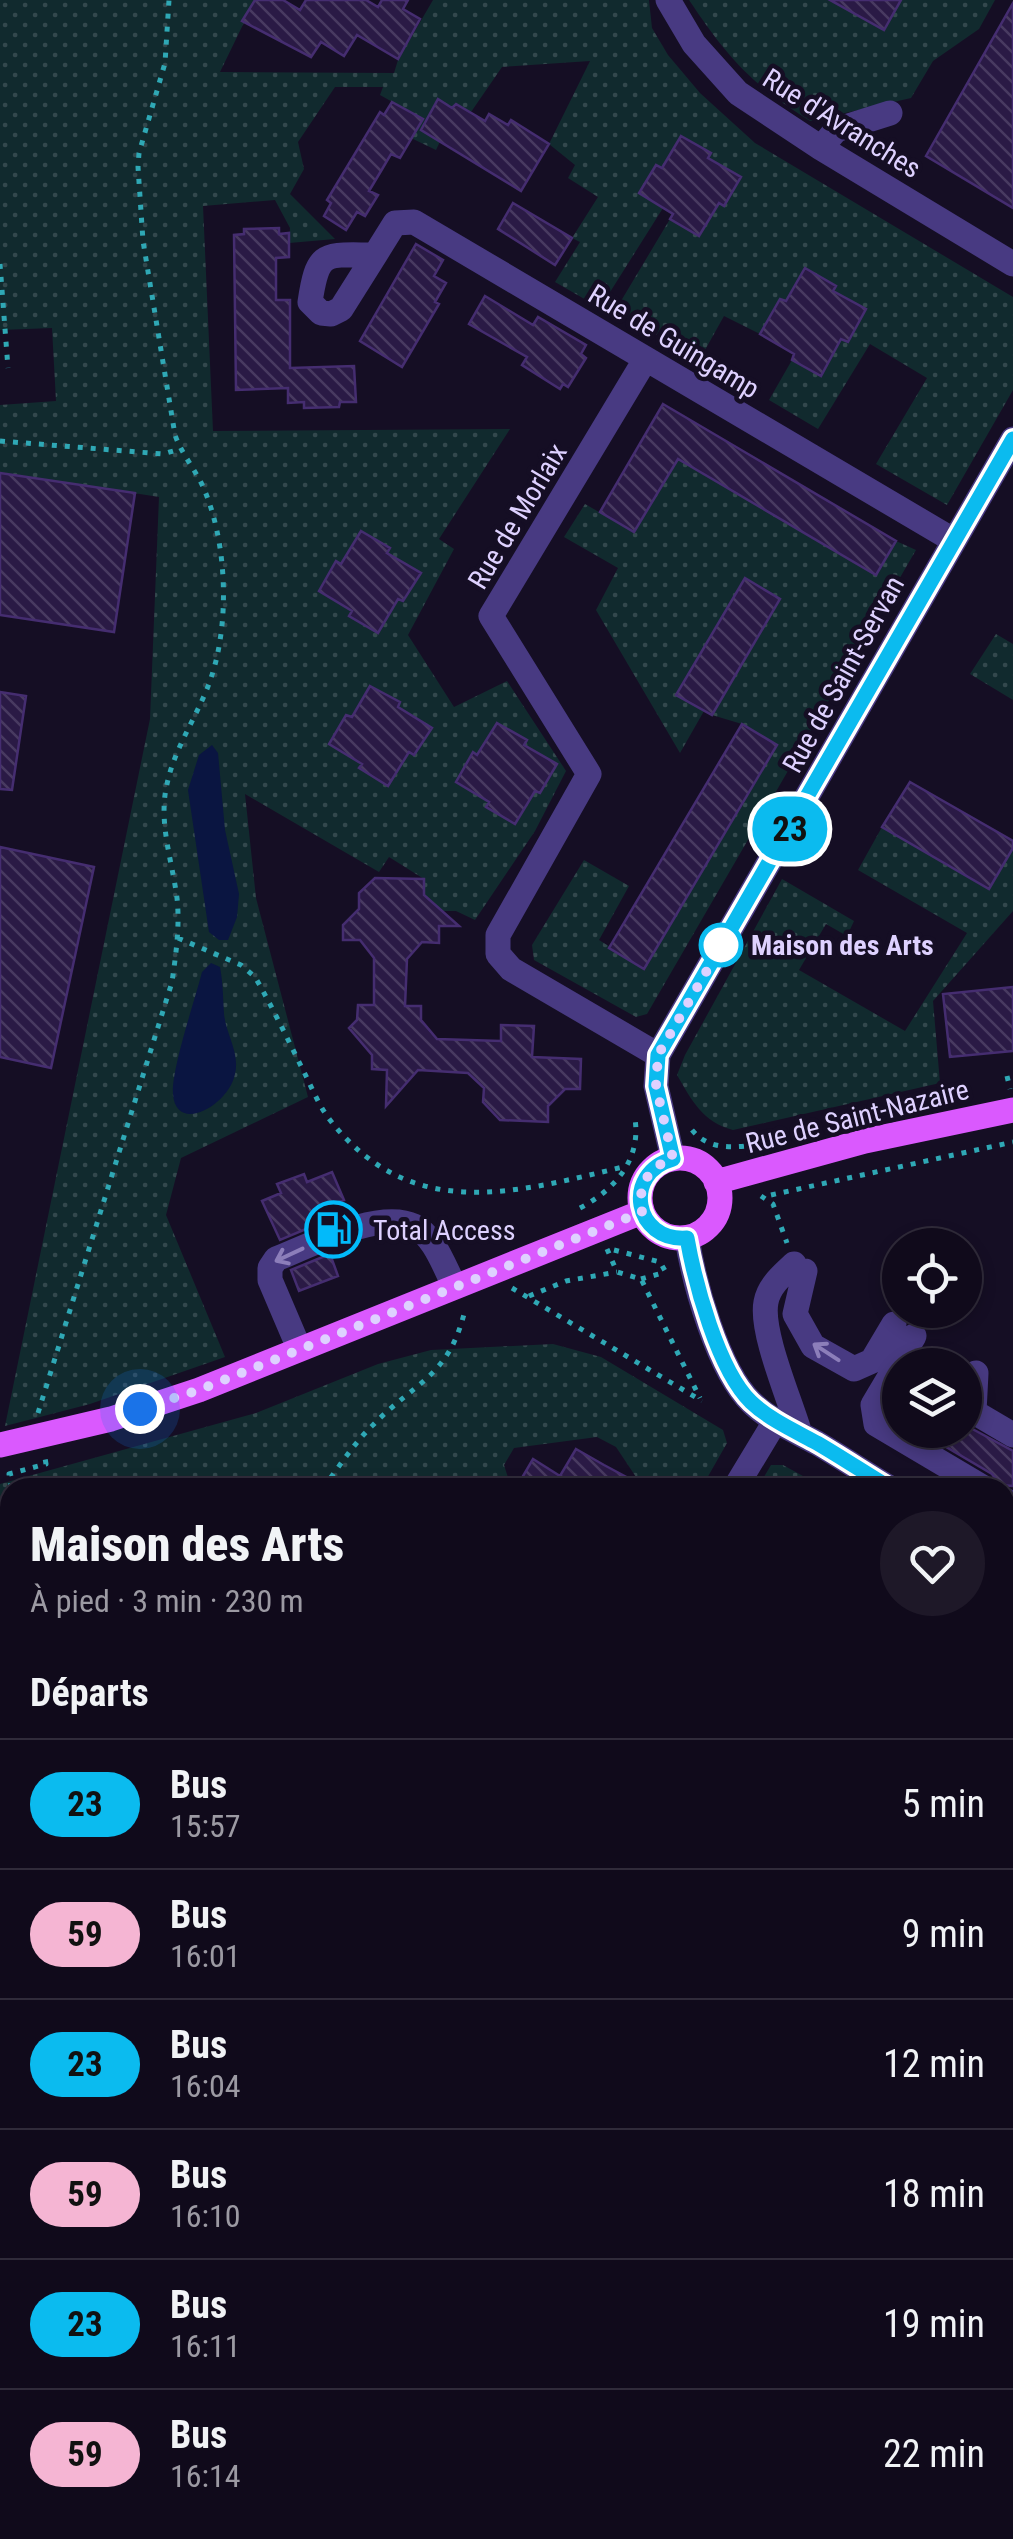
<!DOCTYPE html>
<html lang="fr">
<meta charset="utf-8">
<style>
body{margin:0;font-family:"Roboto Condensed",sans-serif;background:#1e1828;color:#f1f3f6;height:100vh;display:flex;flex-direction:column;font-size:38px;white-space:nowrap}
*{box-sizing:border-box;margin:0}
p{font-size:32px;color:#9c9aa3}
.icon{flex:none;width:55px;height:55px;fill:none;stroke:currentColor;stroke-width:2;stroke-linecap:round;stroke-linejoin:round}
.map{position:relative;flex:1;overflow:hidden}
.details{position:absolute;left:0px;top:1478px;width:1015px;height:1062px;display:flex;flex-direction:column;background:#100a1b;border-radius:30px 30px 0 0;box-shadow:0 5px 15px #0003,0 0 0 2px #302b3a}
.details>*{flex:none}
.badge{padding:0 20px;border-radius:32px;font-size:35px;line-height:65px}
.tools{position:absolute;left:882px;top:1228px;display:grid;gap:20px}
.tools a{display:grid;place-items:center;width:100px;height:100px;border-radius:50%;background:#100a1b;box-shadow:0 5px 15px #0003,0 0 0 2px #302b3a;font-size:50px}
.you{position:absolute;width:50px;height:50px;margin:-25px;border:8px solid #fff;border-radius:50%;background:#1a73e8;box-shadow:0 0 0 15px #1a73e833}
.map>.badge{position:absolute;translate:-50% -50%;box-shadow:0 0 0 5px #fff}
h2{padding:0 30px;font-size:38px;line-height:90px}
.round{display:grid;place-items:center;flex:none;width:105px;height:105px;border-radius:52px;background:#1e1828}
.summary{display:flex;align-items:center;justify-content:space-between;height:170px;padding:0 30px}
h1{font-size:48px;font-weight:800;line-height:75px}
ul{padding:0;list-style:none}
li{display:flex;align-items:center;gap:30px;height:130px;padding:0 30px;border-top:2px solid #302b3a}
li div{flex:1}
li b{display:block;font-size:38px}
li em{font-style:normal}
li .badge{min-width:110px;font-weight:700;text-align:center}
.map>svg:first-child{display:block}
.grass{fill:url(#grass-dots)}
.park{fill:url(#park-crowns)}
.water{fill:#0a1541}
.building{fill:url(#building-back-hatch);stroke:#452d70;stroke-width:2.5}
.lines{fill:none;stroke-linecap:round;stroke-linejoin:round}
.path{stroke:#2fa8b5;stroke-width:5;stroke-dasharray:5 8;stroke-linecap:butt}
.minor{stroke:#483a82;stroke-width:25}
.major{stroke:#da59fe;stroke-width:25}
.oneway{stroke:#8c7eba}
.line-casing{stroke:#fff;stroke-width:22}
.line{stroke:#0bbbef;stroke-width:15}
.walk{stroke:#ded1ff;stroke-width:10;stroke-dasharray:0 18}
.stop-dot{fill:#fff;stroke:#0bbbef;stroke-width:5}
.labels{text-anchor:middle;stroke-width:9;stroke-linejoin:round;paint-order:stroke}
.street-label{font-size:28px;fill:#ded1ff;stroke:#150e24}
.stop-label{font-size:28px;font-weight:bold;fill:#ded1ff;stroke:#150e24;text-anchor:start}
.poi-label{font-size:28px;fill:#ded1ff;stroke:#150e24;text-anchor:start}
</style>
<div class="map">
<svg width="1013" height="2539" viewBox="0 0 1013 2539">
<defs>
<pattern id="grass-dots" width="8" height="8" patternUnits="userSpaceOnUse" patternTransform="scale(2.5)"><rect width="8" height="8" fill="#112a2e"/><path d="M2 2h.1M6 6h.1" fill="none" stroke="#33484d" stroke-width="1.8" stroke-linecap="round"/></pattern>
<pattern id="park-crowns" width="20" height="18" patternUnits="userSpaceOnUse" patternTransform="scale(2.5)"><rect width="20" height="18" fill="#112a2e"/><path d="M2 6a3 3 0 1 1 6 0M12 15a3 3 0 1 1 6 0" fill="none" stroke="#33484d"/></pattern>
<pattern id="building-back-hatch" width="6" height="6" patternUnits="userSpaceOnUse" patternTransform="scale(2.5)"><rect width="6" height="6" fill="#2a1a45"/><path d="M-1 5l2 2M0 0l6 6M5-1l2 2" fill="none" stroke="#483a61"/></pattern>
</defs>
<rect width="100%" height="100%" fill="#150e24"/>
<!-- grass -->
<path class="grass" d="M0 0H255L220 72 394 73 398 60 433 0H649L652 28 668 55 700 93 755 143 1013 297V390L947 505 876 464 927 378 870 344 818 429 769 400 792 360 821 376 841 339 848 342 865 310 833 291 835 286 806 268 786 301 780 299 760 334 724 316 700 359 615 311 670 219 700 236 719 203 740 177 709 158 710 152 682 136 662 168 655 165 640 193 663 208 600 308 555 282 580 242 572 238 598 197 568 178 575 165 549 144 590 61 502 67 471 112 456 104 452 108 438 100 444 133 436 150 411 138 414 114 380 95 383 87H335L298 142 304 169 290 194 335 239 289 243 290 228 275 200 203 206 213 431 510 429 439 539 454 549 408 635 454 707 507 681 566 771 535 831 475 920 456 911H442L424 895V879L389 857 379 872 245 794 256 898 308 1097 181 1158 166 1215 225 1357 90 1404 5 1426 150 719 159 497 0 472V405L56 401 52 328 0 330Z
M689 0H995L979 29 933 61 911 98 810 121C750 83 728 58 689 0Z
M678 459 876 575 896 541 916 550 647 1014 636 1017 534 960 532 945 584 860 629 886 599 940 644 968 776 745 742 724 712 715 780 599 744 579 677 694 704 711 680 753 596 610 618 568 564 537 585 504 634 532Z
M996 634 1013 644V700L970 674Z
M882 827 989 888 1013 848V911L933 1001 940 1083 733 1130C703 1122 692 1101 677 1075L685 1055 782 879 854 921 847 936 826 924 799 970 905 1031 967 933 858 870Z
M553 1344 601 1357 723 1430 727 1443 702 1487H634L638 1480 616 1447 597 1437 514 1448 504 1465 511 1487 10 1488V2530H471L462 2539H0V1484L256 1413 378 1364 431 1350Z
M771 1465H783L821 1486 758 1487Z"/>
<!-- park -->
<path class="park" d="M1005 2004 1013 2009V2539H976L961 2530H1005Z"/>
<!-- water -->
<path class="water" d="M212 745 218 753 225 830 239 894 237 917 228 940H219L209 932 188 790 199 755Z
M211 963 220 967C223 983 223 998 224 1014 226 1035 240 1052 235 1074 229 1105 176 1135 173 1094 171 1070 195 1000 202 972Z"/>
<!-- building -->
<path class="building" d="M255 0H283L300 10 306 0H366L378 7 382 0H408L403 9 420 19 398 59 357 35 344 56 321 42 311 57 242 21Z
M830 0H901L884 30Z
M1013 3V208L926 156Z
M438 99 452 108 456 104 485 121 489 114 508 125 511 120 549 144 521 191 421 130Z
M392 102 423 119 400 158 391 154 381 171 369 191 378 195 365 216 357 212 346 230 324 216 331 203 327 200 380 112 384 115Z
M681 136 711 153 708 158 741 177 724 206 719 203 699 236 670 219 673 214 639 193 656 165 662 168Z
M513 203 572 238 555 265 498 229Z
M279 228V234L289 233V257L276 258V300H290V368L354 366 356 402H340L339 407 304 408V402L288 403V388L236 390 234 235 244 234V229Z
M416 244 443 260 434 276 446 283 435 302 439 304 402 367 360 341Z
M805 268 836 286 833 291 866 309 848 342 841 339 821 376 792 360 794 354 760 334 780 299 786 301Z
M485 296 533 325 538 317 586 345 581 354 586 358 568 387 563 384 560 389 522 365 527 357 469 324Z
M663 404 896 541 876 575 678 459 634 532 600 512Z
M0 473 135 493 114 632 0 615Z
M361 531 390 548 387 553 421 573 403 601 398 599 378 633 349 616 352 611 319 591 336 561 341 564Z
M745 578 780 599 712 715 676 695Z
M370 686 400 702 398 707 432 728 414 755 409 752 388 786 359 768 362 764 329 744 346 715 352 717Z
M0 692 26 696 12 790 0 789Z
M497 723 527 740 524 745 557 764 540 793 535 791 515 824 486 807 489 802 456 782 473 752 477 755Z
M742 724 777 745 644 969 609 948Z
M910 782 1013 841V848L989 889 882 827Z
M0 847 94 867 51 1068 0 1057Z
M375 878 424 879V895L459 926H439V943L422 942 407 959 405 1006H421V1020L437 1039 501 1041V1025L534 1026 532 1057 581 1059 580 1089H565L548 1106V1122L500 1120 483 1102 484 1088 468 1073 418 1070 386 1106 387 1070 372 1069V1055L349 1028 357 1020 358 1005H374V958L360 940H343V925L359 909V893Z
M1013 987V1051L950 1057 943 994Z
M332 1172 344 1200 313 1212 318 1224 280 1240 262 1201 281 1193 277 1184 304 1174 307 1182Z
M330 1254 338 1276 299 1291 291 1270Z
M965 1425 1013 1451V1486L1000 1485 992 1474 931 1438 936 1430H965Z
M576 1449 604 1465 647 1488H516L533 1459 560 1476Z"/>
<g class="lines">
<!-- path -->
<path class="path" d="M0 264 8 368
M0 441 163 454 180 449
M178 938 241 965 255 977C273 1008 288 1040 304 1072 312 1088 319 1106 330 1120 412 1225 518 1192 627 1166
M1007 1076 1010 1089
M692 1130C706 1147 725 1148 746 1146
M771 1195 1013 1142
M761 1196 773 1204 787 1243
M580 1208C616 1189 641 1159 635 1119
M607 1249 617 1272 641 1279 700 1398
M614 1250 660 1262 668 1276
M641 1279 666 1272
M512 1288 702 1401
M529 1296 566 1281 617 1272
M38 1413 172 982C176 954 180 926 177 898 172 860 158 822 167 784 175 746 199 714 211 678 230 622 227 543 204 489 196 470 182 455 175 435L143 241 138 167 139 153 165 63 169 0
M11 1488 9 1474 46 1464 45 1458
M323 1488C339 1467 354 1443 373 1425 416 1381 449 1377 465 1310
M0 1701 10 1657
M0 1968 10 1981
M0 2147 10 2112
M1005 2181 1013 2172
M1013 2192V2241
M0 2245 10 2256
M0 2399 10 2387
M277 2530V2539
M1005 2530 1013 2535
M0 2539 10 2522
M128 2539 134 2530
M344 2539 349 2530"/>
<!-- minor -->
<path class="minor" d="M668 0 694 44 738 93 821 148 1013 264
M821 148 836 130 890 113
M375 255 341 309 331 314 321 313 310 302C318 249 324 255 375 255L395 223 414 222 953 540
M645 360 491 616 589 774 498 935V954L511 969 658 1055
M673 1159 656 1086 658 1055 1013 439
M687 1238C694 1283 718 1370 751 1402 769 1420 795 1431 817 1443 841 1457 865 1473 890 1488
M794 1264C782 1275 769 1286 766 1302 760 1332 791 1402 800 1434
M805 1271 795 1314 813 1346 854 1369 872 1361 894 1324
M914 1336 873 1405 876 1424 984 1488
M299 1348 270 1280V1268L276 1259C309 1246 379 1209 414 1226 434 1236 444 1266 454 1285
M976 1373 974 1412 1013 1435
M735 1488 776 1420
M1005 1500 1013 1505
M1005 1558 1013 1563
M1005 1611 1013 1598
M1005 1909 1013 1914
M820 2530 835 2539
M592 2539 602 2530"/>
<!-- major -->
<path class="major" d="M640 1198a40 40 0 1 1 80 0a40 40 0 1 1-80 0Z
M716 1182 865 1141 1013 1110
M0 1445 111 1419 199 1390 642 1212"/>
</g>
<!-- one-way arrows -->
<defs><path id="oneway-shaft" d="M-6 0H5M1.5-3L5.5 0L1.5 3" fill="none" stroke-width="1.6" stroke-linecap="round" stroke-linejoin="round" transform="scale(2.5)"/></defs>
<g class="oneway">
<use href="#oneway-shaft" transform="translate(289 1255) rotate(155)"/>
<use href="#oneway-shaft" transform="translate(826 1352) rotate(-147)"/>
</g>
<g class="lines">
<defs>
<path id="line" d="M890 1488C865 1473 841 1457 817 1443 795 1431 770 1420 751 1402 718 1370 695 1283 687 1238 634 1242 622 1173 673 1159L656 1086 658 1055 1013 439"/>
</defs>
<!-- line casing -->
<use href="#line" class="line-casing"/>
<!-- line -->
<use href="#line" class="line"/>
<!-- walk -->
<path class="walk" d="M140 1409 199 1390 642 1212C637 1187 648 1166 673 1159L656 1086 658 1055 724 941 721 945"/>
</g>
<!-- icons -->
<defs>
<symbol id="fuel-ring" viewBox="-11 -11 22 22"><circle r="9.5" fill="#150e24" stroke="#02bafa" stroke-width="1.5"/><path d="M-5.5-6h7V0h2V4h1.3V-2.5L3-4.5l.8-.8L6-3V5H2.5V1h-1V6h-7ZM-4.2-4.7v3.2H.2V-4.7Z" fill="#02bafa"/></symbol>
</defs>
<g fill-rule="evenodd">
<use href="#fuel-ring" x="302" y="1198" width="63" height="63"/>
</g>
<!-- markers -->
<circle class="stop-dot" cx="721" cy="945" r="20"/>
<g class="labels">
<!-- street labels -->
<g class="street-label">
<text transform="translate(842 123) rotate(32)" y="10">Rue d'Avranches</text>
<text transform="translate(674 341) rotate(31)" y="10">Rue de Guingamp</text>
<text transform="translate(517 516) rotate(-59)" y="10">Rue de Morlaix</text>
<text transform="translate(843 674) rotate(-61)" y="10">Rue de Saint-Servan</text>
<text transform="translate(857 1116) rotate(-14)" y="10">Rue de Saint-Nazaire</text>
</g>
<!-- stop labels -->
<g class="stop-label">
<text x="751" y="955">Maison des Arts</text>
</g>
<!-- poi labels -->
<g class="poi-label">
<text x="373" y="1240">Total Access</text>
</g>
</g>
</svg>
<div class="tools">
<a><svg class="icon" aria-label="locate" viewBox="0 0 24 24"><circle cx="12" cy="12" r="6"/><path d="M12 2v4M12 18v4M2 12h4M18 12h4"/></svg></a>
<a><svg class="icon" aria-label="layers" viewBox="0 0 24 24"><path d="M12 4l9 5-9 5-9-5zM3 14l9 5 9-5"/></svg></a>
</div>
<div class="you" style="left:140px;top:1409px"></div>
<b class="badge" style="left:790px;top:829px;background:#0bbbef;color:#111">23</b>
<section class="details">
<div class="summary"><div><h1>Maison des Arts</h1><p>À pied · 3 min · 230 m</p></div><a class="round"><svg class="icon" aria-label="heart" viewBox="0 0 24 24"><path d="M12 20l-8-8c-3-5 5-10 8-4 3-6 11-1 8 4z"/></svg></a></div>
<h2>Départs</h2>
<ul>
<li><span class="badge" style="background:#0bbbef;color:#111">23</span><div><b>Bus</b><p>15:57</p></div><em>5 min</em></li>
<li><span class="badge" style="background:#f5b5d3;color:#111">59</span><div><b>Bus</b><p>16:01</p></div><em>9 min</em></li>
<li><span class="badge" style="background:#0bbbef;color:#111">23</span><div><b>Bus</b><p>16:04</p></div><em>12 min</em></li>
<li><span class="badge" style="background:#f5b5d3;color:#111">59</span><div><b>Bus</b><p>16:10</p></div><em>18 min</em></li>
<li><span class="badge" style="background:#0bbbef;color:#111">23</span><div><b>Bus</b><p>16:11</p></div><em>19 min</em></li>
<li><span class="badge" style="background:#f5b5d3;color:#111">59</span><div><b>Bus</b><p>16:14</p></div><em>22 min</em></li>
</ul>
</section>
</div>
